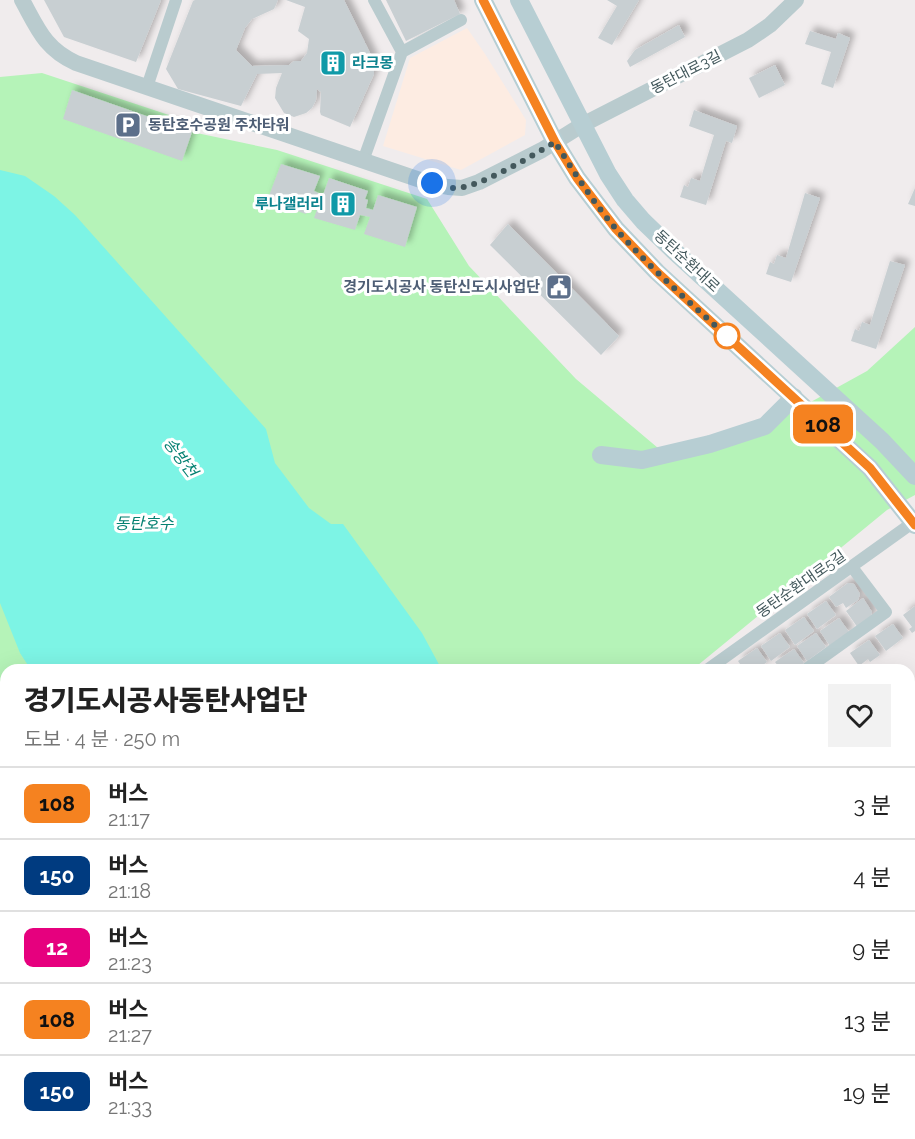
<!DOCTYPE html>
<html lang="ko">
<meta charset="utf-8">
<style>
body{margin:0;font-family:Raleway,"Noto Sans KR",sans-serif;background:#f2f2f2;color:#222;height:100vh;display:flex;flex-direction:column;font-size:22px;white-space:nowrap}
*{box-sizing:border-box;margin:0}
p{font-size:20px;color:#767676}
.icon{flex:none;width:33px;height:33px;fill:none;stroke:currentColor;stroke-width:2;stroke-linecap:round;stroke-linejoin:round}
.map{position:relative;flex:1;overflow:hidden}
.side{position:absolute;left:0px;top:664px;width:915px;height:476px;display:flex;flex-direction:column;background:#fff;border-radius:18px 18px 0 0;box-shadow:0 6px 24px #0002}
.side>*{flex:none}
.badge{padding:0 12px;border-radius:9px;font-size:21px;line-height:39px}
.you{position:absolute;width:30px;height:30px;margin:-15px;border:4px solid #fff;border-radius:50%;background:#1a73e8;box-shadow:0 0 0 9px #1a73e833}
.map>.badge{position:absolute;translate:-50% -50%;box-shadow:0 0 0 3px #fff}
.round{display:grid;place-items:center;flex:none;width:63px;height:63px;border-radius:0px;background:#f2f2f2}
.head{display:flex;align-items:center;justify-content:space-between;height:102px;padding:0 24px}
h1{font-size:28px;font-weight:800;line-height:45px}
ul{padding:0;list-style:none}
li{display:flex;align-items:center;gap:18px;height:72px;padding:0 24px;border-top:2px solid #e0e0e0}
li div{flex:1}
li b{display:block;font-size:22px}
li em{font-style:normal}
li .badge{min-width:66px;font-weight:700;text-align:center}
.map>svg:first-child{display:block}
.commercial{fill:#fdece2}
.green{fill:#b5f3b8}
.water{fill:#7df4e5}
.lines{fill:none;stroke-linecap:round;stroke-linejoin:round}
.stream{stroke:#7df4e5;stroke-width:3}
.building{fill:#c8cfd2;filter:url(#shadow)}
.minor{stroke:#b9cbce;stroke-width:12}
.tertiary{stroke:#b9cbce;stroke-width:16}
.secondary{stroke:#b7ced3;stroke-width:18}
.line-casing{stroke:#fff;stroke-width:14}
.line{stroke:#f58220;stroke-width:9}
.walk{stroke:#43585c;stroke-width:6;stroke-dasharray:0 10.8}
.stop-dot{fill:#fff;stroke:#f58220;stroke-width:3}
.labels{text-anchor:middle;stroke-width:6;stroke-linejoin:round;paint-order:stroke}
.culture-label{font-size:15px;font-weight:bold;fill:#0d838f;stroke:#fff;text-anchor:start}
.street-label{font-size:15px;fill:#43585c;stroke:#fff}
.service-label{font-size:15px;font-weight:bold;fill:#4e5e75;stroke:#fff;text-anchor:start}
.water-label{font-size:16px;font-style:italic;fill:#058172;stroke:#fff}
</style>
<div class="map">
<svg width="915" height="1139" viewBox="0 0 915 1139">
<defs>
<filter id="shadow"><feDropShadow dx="5" dy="-5" stdDeviation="3" flood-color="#0004"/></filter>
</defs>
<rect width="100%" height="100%" fill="#f0eced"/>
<!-- commercial -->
<path class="commercial" d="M467 28 485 54 526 120 525 135 461 170 383 146 410 58Z"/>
<!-- green -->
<path class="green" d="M42 73 175 117 192 132 277 150 427 199 469 266 576 379 658 448 780 419 867 371 915 327V495L887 510 692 670H6V1134H16L8 1139H3L0 1134V77Z
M42 1134H818L817 1139H48Z"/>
<!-- water -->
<path class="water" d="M0 170 25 176 54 196 75 215 266 429 275 463 309 508 331 524H343L422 633 442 670H31L20 653 0 603Z
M137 1134H644L623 1139H144Z"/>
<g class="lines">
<!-- stream -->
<path class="stream" d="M777 1139 778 1134"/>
</g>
<!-- building -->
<path class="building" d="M44 0H161L136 62 64 37Z
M195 0H278L274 9 252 19 245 28 236 50 252 66 289 65 294 61H301L307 53 309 39 298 31 305 7 286 0H344L373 59 374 74 350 127 321 115 320 112 321 92 317 89 316 100 312 108 306 113 294 117 284 113 275 98 276 88 282 73 257 74 241 106 178 89 166 69 193 1Z
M386 0H454L460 14 406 41Z
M607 0H639L612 45 598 38 617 6Z
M679 25 685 37 630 67 627 61 635 50Z
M810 31 836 39 838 33 850 38 833 88 821 84 831 52 805 44Z
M775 65 785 85 759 98 749 78Z
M72 90 192 132 182 161 63 119Z
M694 110 737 126 732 143 726 141 706 205 680 197 684 185 688 187 691 178 700 181 714 135 689 126Z
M281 164 320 176 314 191 323 195 329 178 368 191 365 199 368 200 366 208 373 210 378 195 417 207 405 247 364 234 370 217 360 215 355 230 314 218 320 201 311 198 306 214 267 201Z
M915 188V206L908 204Z
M805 193 820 198 791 282 766 274 770 262 774 264 777 255 786 258Z
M508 224 619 336 601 355 490 245Z
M890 261 905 265 876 349 851 341 855 329 859 331 862 322 870 325Z
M848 583 854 584 860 594 858 600 846 608 843 603 836 607 829 597Z
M863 598 872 612 870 619 858 628 846 611Z
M826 601 836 615 817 629 807 614Z
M915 606V631L912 633 909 629 912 627 903 615Z
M804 617 814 631 795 645 785 630Z
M839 618 849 632 830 646 820 631Z
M893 624 903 638 886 651 875 636Z
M780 633 790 647 771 661 761 646Z
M816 633 826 647 807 661 797 646Z
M869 640 880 655 870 662 868 659 859 666 850 653Z
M757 648 767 662 756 670H744L738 661Z
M794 649 804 663 794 670H781L775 662Z
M915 701V966L909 970V705Z
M915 1048V1097L909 1100V1052Z
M909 1117 915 1129V1139H899L896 1134H909Z"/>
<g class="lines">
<!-- minor -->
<path class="minor" d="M402 52 461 20
M147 87 176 0
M363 161 402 52 374 0
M707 670 915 521
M805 670 886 612 852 567
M909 1033 915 1030
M876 1134 879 1139"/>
<!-- tertiary -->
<path class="tertiary" d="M22 0C38 29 45 49 76 63L432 184 448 187 462 188 479 182 542 150 582 125 748 40 770 25 796 0"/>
<!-- secondary -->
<path class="secondary" d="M483 0 555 142 577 178 616 229 657 272 870 468 915 525
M519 0 608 174 625 200 643 221 673 250 882 441 915 476
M601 455 642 460 710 444 765 426 794 397"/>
</g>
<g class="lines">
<defs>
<path id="line" d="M483 0 555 142 577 178 616 229 657 272 870 468 915 525"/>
</defs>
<!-- line casing -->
<use href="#line" class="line-casing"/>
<!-- line -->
<use href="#line" class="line"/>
<!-- walk -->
<path class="walk" d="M432 183C442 186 453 190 464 187 488 182 534 155 555 142 574 172 593 202 616 229 650 268 689 302 727 336"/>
</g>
<!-- icons -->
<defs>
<symbol id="building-square" viewBox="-11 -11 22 22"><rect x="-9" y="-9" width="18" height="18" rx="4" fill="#0f9aa8" stroke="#fff"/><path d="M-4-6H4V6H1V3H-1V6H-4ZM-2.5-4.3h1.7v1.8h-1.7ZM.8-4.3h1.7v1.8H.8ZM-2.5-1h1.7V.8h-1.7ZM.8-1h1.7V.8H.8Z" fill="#fff"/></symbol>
<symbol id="parking-square" viewBox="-11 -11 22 22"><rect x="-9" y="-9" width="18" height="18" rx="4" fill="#5c6f8a" stroke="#fff"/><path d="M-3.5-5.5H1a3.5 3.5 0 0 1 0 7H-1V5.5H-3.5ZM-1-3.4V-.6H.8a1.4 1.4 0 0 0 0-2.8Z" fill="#fff"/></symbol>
<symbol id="civic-square" viewBox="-11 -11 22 22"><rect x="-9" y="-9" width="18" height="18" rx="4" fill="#5c6f8a" stroke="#fff"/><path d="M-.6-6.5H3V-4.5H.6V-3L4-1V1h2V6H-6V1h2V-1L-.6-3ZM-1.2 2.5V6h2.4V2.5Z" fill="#fff"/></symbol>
</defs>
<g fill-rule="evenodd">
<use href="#building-square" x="318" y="48" width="30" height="30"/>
<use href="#parking-square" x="113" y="110" width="30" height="30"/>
<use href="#building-square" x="328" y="189" width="30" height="30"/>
<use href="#civic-square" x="544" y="272" width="30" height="30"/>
</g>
<!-- markers -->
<circle class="stop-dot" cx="727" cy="336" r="12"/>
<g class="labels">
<!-- culture labels -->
<g class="culture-label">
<text x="352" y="68">라크몽</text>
<text x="324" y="209" text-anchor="end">루나갤러리</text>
</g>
<!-- street labels -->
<g class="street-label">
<text transform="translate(686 72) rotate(-27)" y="5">동탄대로3길</text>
<text transform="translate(687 261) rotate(43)" y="5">동탄순환대로</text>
<text transform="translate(801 584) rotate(-35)" y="5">동탄순환대로5길</text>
</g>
<!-- service labels -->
<g class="service-label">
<text x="148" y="130">동탄호수공원 주차타워</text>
<text x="540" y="292" text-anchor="end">경기도시공사 동탄신도시사업단</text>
</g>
<!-- water labels -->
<g class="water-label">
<text transform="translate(181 457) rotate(53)" y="6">송방천</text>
<text x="144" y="529">동탄호수</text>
</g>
</g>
</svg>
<div class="you" style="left:432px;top:183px"></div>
<b class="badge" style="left:823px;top:424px;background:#f58220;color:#111">108</b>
<section class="side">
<div class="head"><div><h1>경기도시공사동탄사업단</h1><p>도보 · 4 분 · 250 m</p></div><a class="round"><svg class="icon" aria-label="heart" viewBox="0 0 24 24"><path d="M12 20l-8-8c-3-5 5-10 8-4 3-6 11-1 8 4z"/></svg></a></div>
<ul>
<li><span class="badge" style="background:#f58220;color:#111">108</span><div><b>버스</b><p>21:17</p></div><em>3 분</em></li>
<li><span class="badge" style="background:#003b80;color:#fff">150</span><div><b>버스</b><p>21:18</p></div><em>4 분</em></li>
<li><span class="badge" style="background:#e6007e;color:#fff">12</span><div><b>버스</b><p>21:23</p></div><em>9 분</em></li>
<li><span class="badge" style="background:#f58220;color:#111">108</span><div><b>버스</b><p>21:27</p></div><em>13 분</em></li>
<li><span class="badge" style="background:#003b80;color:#fff">150</span><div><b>버스</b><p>21:33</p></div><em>19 분</em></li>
</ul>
</section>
</div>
